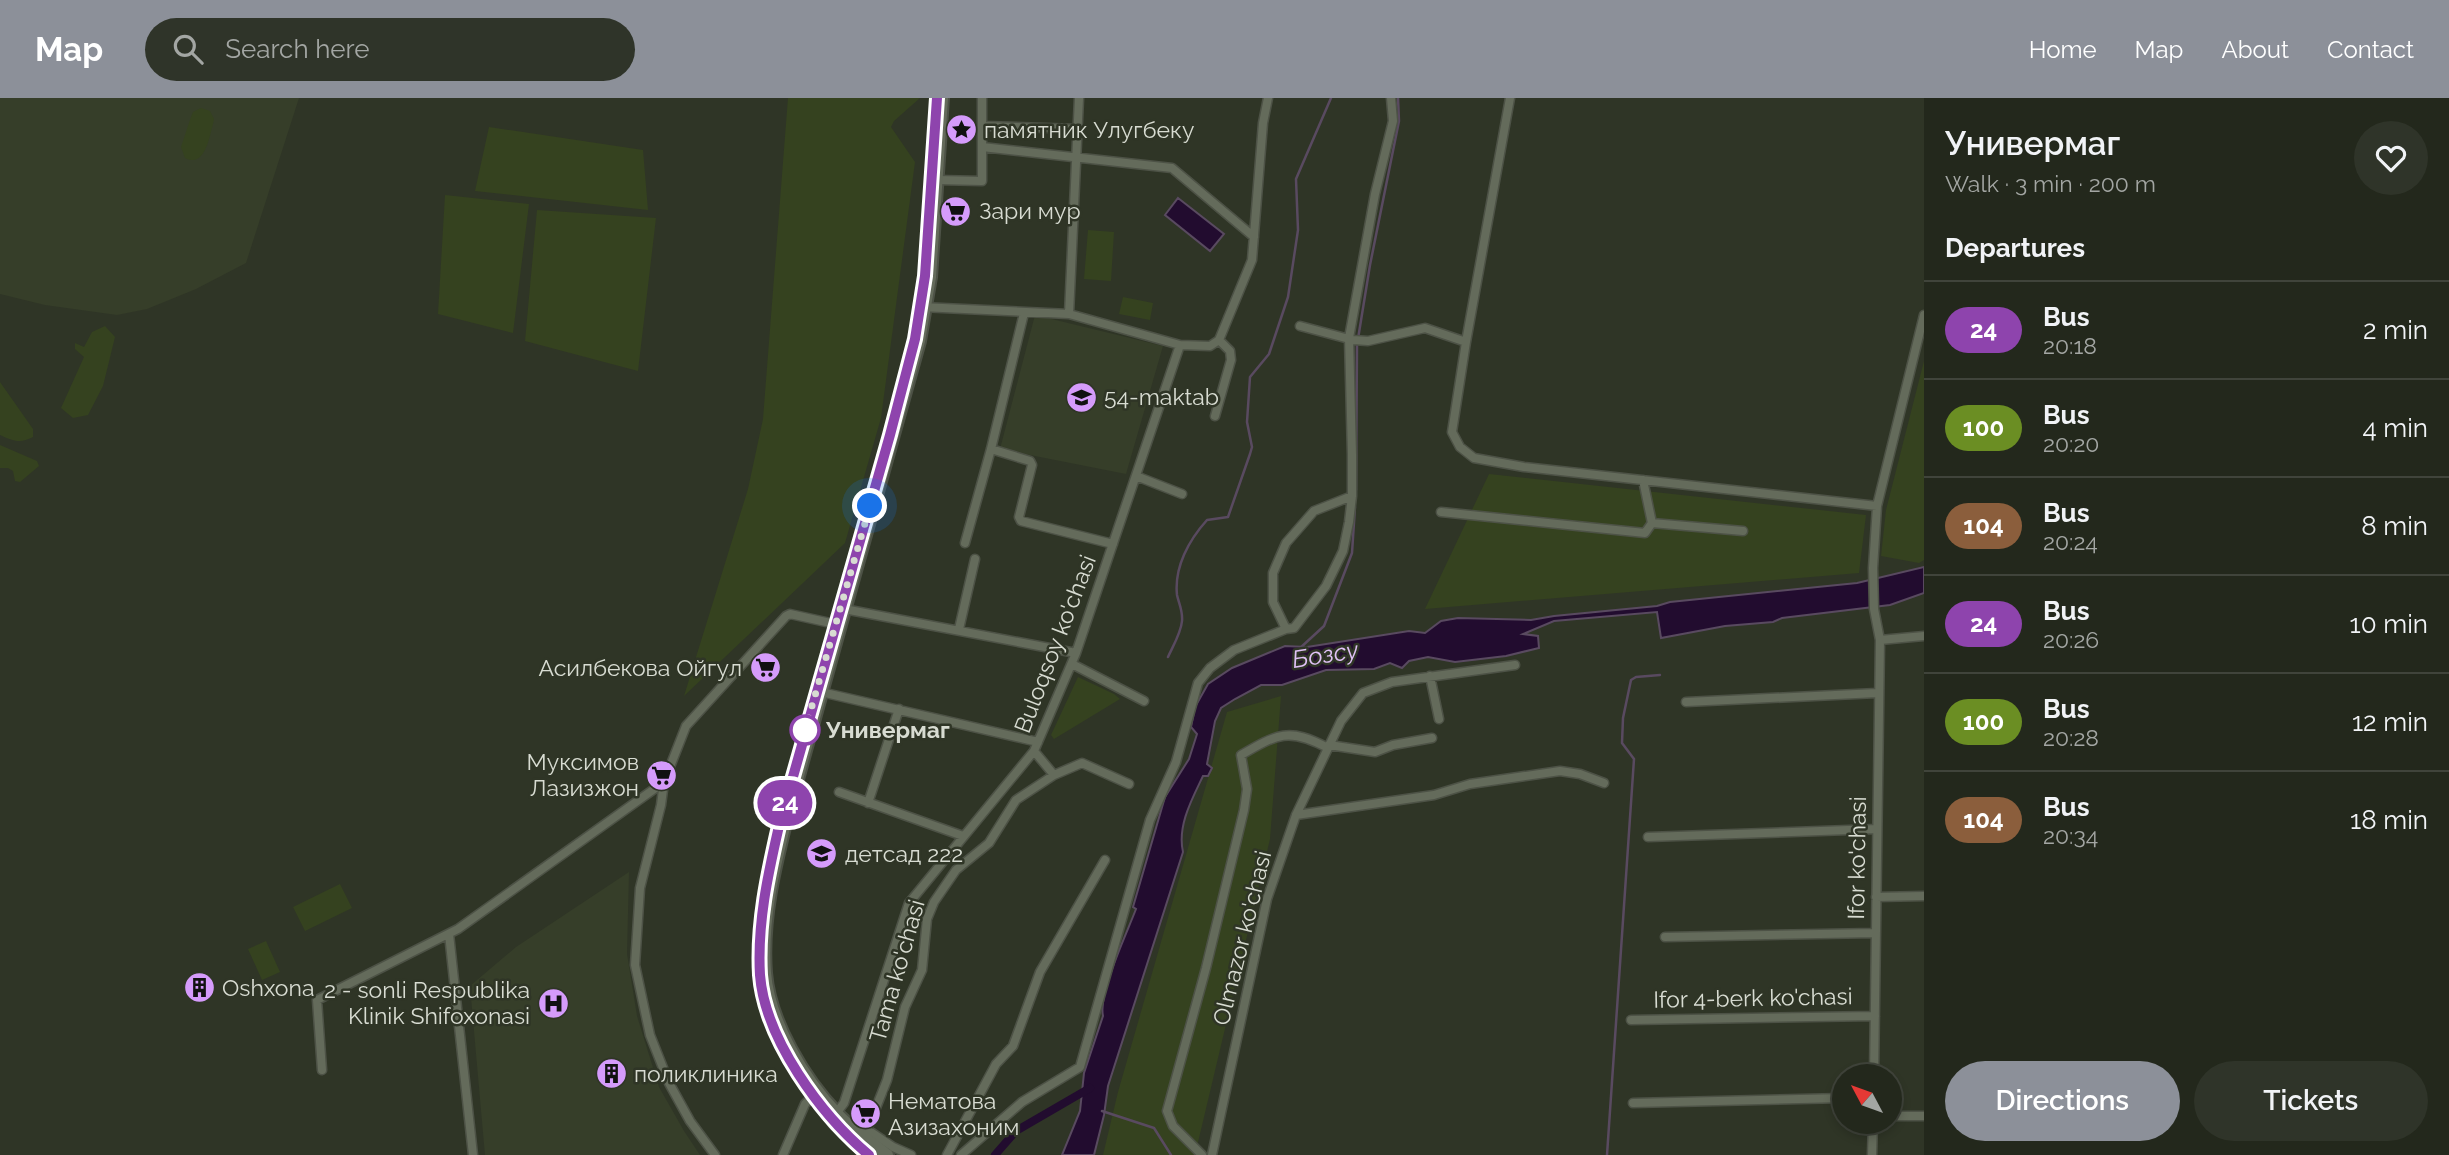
<!DOCTYPE html>
<meta charset="utf-8">
<style>
body{margin:0;font-family:Raleway,sans-serif;background:#2f3429;color:#f1f3f6;height:100vh;display:flex;flex-direction:column;font-size:26px;white-space:nowrap}
*{box-sizing:border-box;margin:0}
p{font-size:23px;color:#a3a6a3}
.icon{flex:none;width:38px;height:38px;fill:none;stroke:currentColor;stroke-width:2;stroke-linecap:round;stroke-linejoin:round}
.map{position:relative;flex:1;overflow:hidden}
.details{display:flex;flex-direction:column;background:#23281c;width:525px}
.details>*{flex:none}
.badge{padding:0 14px;border-radius:23px;font-size:24px;line-height:46px}
.needle{width:46px;rotate:311deg}
.buttons{position:absolute;left:1832px;top:966px;display:grid;gap:14px}
.buttons a{display:grid;place-items:center;width:70px;height:70px;border-radius:50%;background:#23281c;box-shadow:0 4px 10px #0003,0 0 0 2px #40443b;font-size:35px}
.you{position:absolute;width:35px;height:35px;margin:-18px;border:5px solid #fff;border-radius:50%;background:#1a73e8;box-shadow:0 0 0 10px #1a73e833}
.map>.badge{position:absolute;translate:-50% -50%;box-shadow:0 0 0 4px #fff}
h2{padding:0 21px;font-size:26px;line-height:63px}
.round{display:grid;place-items:center;flex:none;width:74px;height:74px;border-radius:37px;background:#2f3429}
.head{display:flex;align-items:center;justify-content:space-between;height:119px;padding:0 21px}
h1{font-size:33px;font-weight:600;line-height:52px}
.button{display:flex;gap:14px;margin-top:auto;padding:14px 21px}
.button a{flex:1;height:80px;border-radius:42px;background:#8c9099;color:#fff;font-size:28px;font-weight:600;line-height:80px;text-align:center}
.button a+a{background:#2f3429;color:#f1f3f6}
ul{padding:0;list-style:none}
li{display:flex;align-items:center;gap:21px;height:98px;padding:0 21px;border-top:2px solid #40443b}
li div{flex:1}
li b{display:block;font-size:26px}
li em{font-style:normal}
li .badge{min-width:77px;font-weight:700;text-align:center}
header{display:flex;align-items:center;gap:42px;box-sizing:border-box;height:98px;padding:0 35px;background:#8c9099;color:#fff}
header strong{font-size:33px}
nav{display:flex;gap:38px;margin-inline-start:auto;font-size:24px}
.search{width:490px;height:63px;background:#2f3429;display:flex;align-items:center;gap:18px;box-sizing:border-box;padding:0 24px;border-radius:38px;color:#a3a6a3;font-size:26px}
main{display:flex;flex:1;min-height:0}
.map>svg:first-child{display:block}
.built{fill:#363e29}
.green{fill:#35421f}
.water{fill:#220c2f;stroke:#594a60;stroke-width:2}
.lines{fill:none;stroke-linecap:round;stroke-linejoin:round}
.stream{stroke:#594a60;stroke-width:2.5}
.canal{stroke:#220c2f;stroke-width:8}
.minor-casing{stroke:#4d5246;stroke-width:11}
.secondary-casing{stroke:#4d5246;stroke-width:16}
.minor{stroke:#646b5b;stroke-width:8}
.secondary{stroke:#646b5b;stroke-width:12}
.line-casing{stroke:#fff;stroke-width:16}
.line{stroke:#8e44ad;stroke-width:10}
.walk{stroke:#d8dcd2;stroke-width:7;stroke-dasharray:0 12.6}
.stop-dot{fill:#fff;stroke:#8e44ad;stroke-width:3.5}
.labels{text-anchor:middle;stroke-width:5;stroke-linejoin:round;paint-order:stroke}
.poi-label{font-size:23px;fill:#d8dcd2;stroke:#2f3526;text-anchor:start}
.street-label{font-size:23px;fill:#d8dcd2;stroke:#2f3526}
.stop-label{font-size:23px;font-weight:bold;fill:#d8dcd2;stroke:#2f3526;text-anchor:start}
.water-label{font-size:24px;font-style:italic;fill:#e1c2f7;stroke:#2f3526}
</style>
<header>
<strong>Map</strong>
<div class="search"><svg class="icon" aria-label="search" viewBox="0 0 24 24"><circle cx="10" cy="10" r="6"/><path d="M15 15l6 6"/></svg>Search here</div>
<nav><a>Home</a><a>Map</a><a>About</a><a>Contact</a></nav>
</header>
<main>
<div class="map">
<svg width="1924" height="1057" viewBox="0 0 1924 1057">
<rect width="100%" height="100%" fill="#2f3526"/>
<!-- built -->
<path class="built" d="M0 0H299L246 165 196 191 147 211 117 217 45 207 0 196Z
M1035 217 1163 248 1126 376 1000 351Z
M629 774 627 856 637 918 659 989 684 1033 700 1057H485L470 888 516 849Z"/>
<!-- green -->
<path class="green" d="M788 0H920L894 23 891 29 915 64 881 320 845 445 684 598 748 391 763 321Z
M201 10 210 13 214 21 213 26C209 40 205 70 185 60L181 49 191 19 193 14Z
M489 29 643 52 648 112 475 93Z
M445 97 529 106 513 235 438 216Z
M537 112 656 120 638 273 525 243Z
M1088 132 1114 134 1111 183 1084 181Z
M1123 199 1153 205 1150 222 1119 216Z
M105 228 115 239 103 288 88 317 73 320 61 310 84 259 75 251V245L84 249 92 234Z
M1924 263V462L1919 465 1881 458 1886 412Z
M0 284 33 331V339C20 346 13 343 0 337Z
M0 347 37 363 39 368 20 384 15 383 13 373 8 370H0Z
M1489 376 1866 417 1859 475 1425 511Z
M1078 579 1114 596 1120 601 1054 641 1051 637Z
M1281 598 1270 741 1195 1057H1103L1118 994 1227 614Z
M340 786 352 810 305 833 293 809Z
M266 843 280 874 262 882 248 851Z"/>
<!-- water -->
<path class="water" d="M1178 100 1224 136 1210 153 1165 117Z
M1924 469V495L1890 507 1782 520 1773 524 1725 528 1661 540 1657 514 1554 523 1523 536 1538 538 1539 550 1506 558 1455 564 1428 559 1409 563 1402 570 1390 565 1374 571 1326 572 1282 587H1261L1235 601 1221 610 1215 623 1207 666 1212 670 1208 678H1203C1192 701 1177 728 1183 754L1108 988 1104 1017 1094 1057H1062L1080 1013 1084 975 1103 918C1098 895 1127 835 1136 811L1133 809 1165 699 1189 661 1197 636 1191 629 1195 609 1208 586 1232 570 1285 548 1307 549 1409 533 1425 535 1441 523 1458 520 1531 522 1554 518 1657 508 1670 504 1857 485Z"/>
<g class="lines">
<!-- stream -->
<path class="stream" d="M1356 392 1357 247 1370 167 1399 23 1398 0
M1299 551 1324 528 1352 455 1355 409
M1168 559C1173 548 1181 535 1182 523 1183 513 1179 506 1177 497 1174 469 1189 442 1207 422L1228 419 1250 356 1252 349 1247 324 1250 279 1269 256 1288 199 1298 132 1296 81 1331 0
M1102 1013 1154 1030 1171 1057
M1607 1057 1634 661 1622 645 1623 620 1631 582 1636 579 1660 577"/>
<!-- canal -->
<path class="canal" d="M995 1057 1016 1033 1090 990"/>
<defs>
<path id="minor" d="M1510 0 1466 244 1452 334 1460 349 1474 360 1524 369 1877 408
M983 28 1077 31
M982 49 1172 70 1254 139
M937 82 982 83V0
M921 209 1069 216 1180 247 1210 248 1219 242
M1069 216 1079 0
M1300 228 1353 242 1368 243 1425 230 1466 244
M1219 242 1252 162 1263 25 1268 0
M1215 318 1231 262 1230 253 1219 242
M991 351 1030 363 1032 367 1019 419 1021 423 1113 446
M1136 378 1182 396
M1441 414 1645 435 1652 425 1643 382
M1652 425 1743 433
M965 445 991 351 1024 215
M844 511 1076 555
M959 531 975 461
M1286 531 1273 504V475L1286 445 1314 413 1352 398
M1880 542 1924 538
M1072 566 1144 603
M1430 578 1439 621
M821 594 1038 644
M1686 604 1877 595
M1329 647 1375 654 1393 647 1432 640
M1034 653 1054 677
M839 694 963 738
M868 705 899 611
M1296 717 1434 697 1470 686 1560 673 1580 676 1604 685
M1648 739 1877 731
M1876 799 1924 798
M449 836 473 1057
M1665 839 1875 835
M1631 922 1875 918
M322 972 317 902 458 831 664 684
M1874 978 1880 542 1874 511 1873 470 1877 408 1924 217
M1633 1005 1844 1000
M835 1017 844 1005 909 805 1034 653 1076 555 1180 247
M1890 1018H1924
M868 1032 893 1049 911 1057
M864 1040 887 982 905 909 922 872 927 821 934 804 956 772 989 745 1016 702 1054 677 1082 665 1129 686
M715 1057 690 1023 669 985 650 937 635 867 640 790 661 707 664 684 686 628 786 518 790 516 835 526
M783 1057 805 1006 818 993
M947 1057 996 966 1013 948 1040 874 1105 762
M961 1057 1022 1004 1080 969 1150 722 1176 664 1198 585 1210 570 1234 552 1286 531 1294 530 1326 488 1343 453 1349 424 1352 398V357L1349 240 1375 96 1393 23 1391 0
M1202 1057 1173 1028 1167 1013 1206 870 1244 712 1247 691 1241 657C1277 636 1289 629 1328 650
M1212 1057 1267 801 1296 717 1341 623 1363 595 1392 584 1515 567
M1872 1057 1873 1024"/>
<path id="secondary" d="M834 1024 869 1057
M887 1057C870 1044 852 1032 837 1016 804 982 769 924 765 875 761 821 774 769 787 717L919 243 930 179 942 0"/>
</defs>
<!-- minor casing -->
<use href="#minor" class="minor-casing"/>
<!-- secondary casing -->
<use href="#secondary" class="secondary-casing"/>
<!-- minor -->
<use href="#minor" class="minor"/>
<!-- secondary -->
<use href="#secondary" class="secondary"/>
</g>
<g class="lines">
<defs>
<path id="line" d="M869 1057C821 1017 765 941 760 877 757 826 768 776 779 728L890 337 915 241 925 178 937 0"/>
</defs>
<!-- line casing -->
<use href="#line" class="line-casing"/>
<!-- line -->
<use href="#line" class="line"/>
<!-- walk -->
<path class="walk" d="M805 632 870 408"/>
</g>
<!-- icons -->
<defs>
<symbol id="sight-disc" viewBox="-11 -11 22 22"><circle r="9.5" fill="#d59bfb" stroke="#2f3526"/><path d="M0-6L1.8-2.2L6-1.7L2.9 1.2L3.7 5.4L0 3.3L-3.7 5.4L-2.9 1.2L-6-1.7L-1.8-2.2Z" fill="#111"/></symbol>
<symbol id="supermarket-disc" viewBox="-11 -11 22 22"><circle r="9.5" fill="#d59bfb" stroke="#2f3526"/><path d="M-6-5.5h2.5l.6 2H6L4.5 2H-2.5L-4.4-4H-6ZM-1.5 3.2a1.3 1.3 0 1 0 .1 0ZM3 3.2a1.3 1.3 0 1 0 .1 0Z" fill="#111"/></symbol>
<symbol id="school-disc" viewBox="-11 -11 22 22"><circle r="9.5" fill="#d59bfb" stroke="#2f3526"/><path d="M0-5L7-2L0 1L-7-2ZM-4 1L0 2.5L4 1V4Q0 6-4 4Z" fill="#111"/></symbol>
<symbol id="building-disc" viewBox="-11 -11 22 22"><circle r="9.5" fill="#d59bfb" stroke="#2f3526"/><path d="M-4-6H4V6H1V3H-1V6H-4ZM-2.5-4.3h1.7v1.8h-1.7ZM.8-4.3h1.7v1.8H.8ZM-2.5-1h1.7V.8h-1.7ZM.8-1h1.7V.8H.8Z" fill="#111"/></symbol>
<symbol id="hospital-disc" viewBox="-11 -11 22 22"><circle r="9.5" fill="#d59bfb" stroke="#2f3526"/><path d="M-5-5h3v3.5h4V-5h3V5h-3V1.5h-4V5h-3Z" fill="#111"/></symbol>
</defs>
<g fill-rule="evenodd">
<use href="#sight-disc" x="944" y="14" width="35" height="35"/>
<use href="#supermarket-disc" x="938" y="96" width="35" height="35"/>
<use href="#school-disc" x="1064" y="282" width="35" height="35"/>
<use href="#supermarket-disc" x="748" y="552" width="35" height="35"/>
<use href="#supermarket-disc" x="644" y="660" width="35" height="35"/>
<use href="#school-disc" x="804" y="738" width="35" height="35"/>
<use href="#building-disc" x="182" y="872" width="35" height="35"/>
<use href="#hospital-disc" x="536" y="888" width="35" height="35"/>
<use href="#building-disc" x="594" y="958" width="35" height="35"/>
<use href="#supermarket-disc" x="848" y="998" width="35" height="35"/>
</g>
<!-- markers -->
<circle class="stop-dot" cx="805" cy="632" r="14"/>
<g class="labels">
<!-- poi labels -->
<g class="poi-label">
<text x="984" y="40">памятник Улугбеку</text>
<text x="979" y="121">Зари мур</text>
<text x="1104" y="307">54-maktab</text>
<text x="742" y="578" text-anchor="end">Асилбекова Ойгул</text>
<text x="639" y="672" text-anchor="end">Муксимов<tspan x="639" dy="26">Лазизжон</tspan></text>
<text x="845" y="764">детсад 222</text>
<text x="222" y="898">Oshxona</text>
<text x="530" y="900" text-anchor="end">2 - sonli Respublika<tspan x="530" dy="26">Klinik Shifoxonasi</tspan></text>
<text x="634" y="984">поликлиника</text>
<text x="888" y="1011">Нематова<tspan x="888" dy="26">Азизахоним</tspan></text>
</g>
<!-- street labels -->
<g class="street-label">
<text transform="translate(1055 546) rotate(-69)" y="8">Buloqsoy ko'chasi</text>
<text transform="translate(1857 760) rotate(-89)" y="8">Ifor ko'chasi</text>
<text transform="translate(1242 840) rotate(-76)" y="8">Olmazor ko'chasi</text>
<text transform="translate(897 873) rotate(-74)" y="8">Tama ko'chasi</text>
<text transform="translate(1753 900) rotate(-1)" y="8">Ifor 4-berk ko'chasi</text>
</g>
<!-- stop labels -->
<g class="stop-label">
<text x="826" y="640">Универмаг</text>
</g>
<!-- water labels -->
<g class="water-label">
<text transform="translate(1325 557) rotate(-9)" y="8">Бозсу</text>
</g>
</g>
</svg>
<div class="buttons">
<a><svg class="needle" viewBox="-14 -14 28 28"><path d="M0-13l5 13h-10z" fill="#e53935"/><path d="M0 13l5-13h-10z" fill="#a3a6a3"/></svg></a>
</div>
<div class="you" style="left:870px;top:408px"></div>
<b class="badge" style="left:785px;top:705px;background:#8e44ad;color:#fff">24</b>
</div>
<section class="details">
<div class="head"><div><h1>Универмаг</h1><p>Walk · 3 min · 200 m</p></div><a class="round"><svg class="icon" aria-label="heart" viewBox="0 0 24 24"><path d="M12 20l-8-8c-3-5 5-10 8-4 3-6 11-1 8 4z"/></svg></a></div>
<h2>Departures</h2>
<ul>
<li><span class="badge" style="background:#8e44ad;color:#fff">24</span><div><b>Bus</b><p>20:18</p></div><em>2 min</em></li>
<li><span class="badge" style="background:#6b8e23;color:#fff">100</span><div><b>Bus</b><p>20:20</p></div><em>4 min</em></li>
<li><span class="badge" style="background:#8b5e3c;color:#fff">104</span><div><b>Bus</b><p>20:24</p></div><em>8 min</em></li>
<li><span class="badge" style="background:#8e44ad;color:#fff">24</span><div><b>Bus</b><p>20:26</p></div><em>10 min</em></li>
<li><span class="badge" style="background:#6b8e23;color:#fff">100</span><div><b>Bus</b><p>20:28</p></div><em>12 min</em></li>
<li><span class="badge" style="background:#8b5e3c;color:#fff">104</span><div><b>Bus</b><p>20:34</p></div><em>18 min</em></li>
</ul>
<div class="button"><a>Directions</a><a>Tickets</a></div>
</section>
</main>
